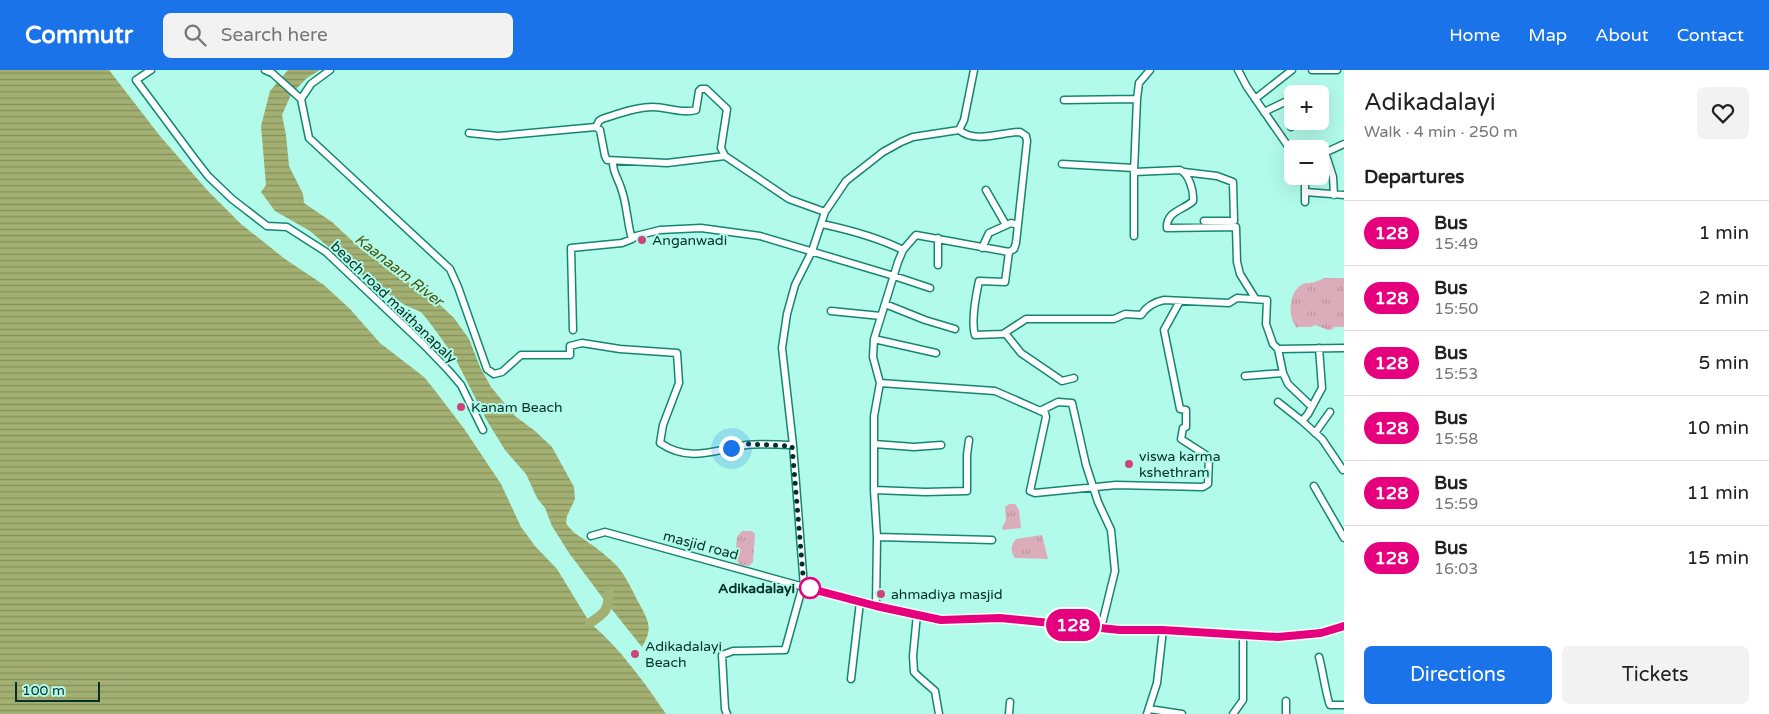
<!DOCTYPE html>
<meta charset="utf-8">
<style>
body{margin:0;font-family:"Varela Round",sans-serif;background:#f2f2f2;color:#222;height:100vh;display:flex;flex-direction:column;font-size:19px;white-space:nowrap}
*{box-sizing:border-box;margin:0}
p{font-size:16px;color:#767676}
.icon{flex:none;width:28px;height:28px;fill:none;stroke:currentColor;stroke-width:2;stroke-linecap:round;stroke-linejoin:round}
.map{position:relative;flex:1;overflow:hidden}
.sheet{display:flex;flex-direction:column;background:#fff;width:425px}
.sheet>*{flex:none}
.badge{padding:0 10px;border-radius:16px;font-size:18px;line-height:32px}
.controls{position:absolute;left:1284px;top:15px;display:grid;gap:10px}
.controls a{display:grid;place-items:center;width:45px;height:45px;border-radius:8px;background:#fff;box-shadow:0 5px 20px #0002;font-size:25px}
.scale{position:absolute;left:15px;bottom:12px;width:85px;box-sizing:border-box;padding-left:5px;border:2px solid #032f28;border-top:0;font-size:14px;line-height:18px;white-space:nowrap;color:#032f28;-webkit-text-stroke:4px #b2fbea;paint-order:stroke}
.you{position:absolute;width:25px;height:25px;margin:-12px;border:4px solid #fff;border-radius:50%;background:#1a73e8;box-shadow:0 0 0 8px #1a73e833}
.map>.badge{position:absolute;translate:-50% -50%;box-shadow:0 0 0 2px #fff}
h2{padding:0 20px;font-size:19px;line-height:45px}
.round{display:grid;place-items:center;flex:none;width:52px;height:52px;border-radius:8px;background:#f2f2f2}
.summary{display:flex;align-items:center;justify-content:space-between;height:85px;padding:0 20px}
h1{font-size:24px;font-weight:600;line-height:38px}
.primary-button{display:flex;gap:10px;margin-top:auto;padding:10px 20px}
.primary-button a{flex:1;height:58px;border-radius:8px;background:#1a73e8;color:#fff;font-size:20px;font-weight:600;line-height:58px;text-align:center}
.primary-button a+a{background:#f2f2f2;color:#222}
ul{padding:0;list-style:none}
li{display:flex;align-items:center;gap:15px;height:65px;padding:0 20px;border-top:1px solid #e0e0e0}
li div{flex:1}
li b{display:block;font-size:19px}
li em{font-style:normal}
li .badge{min-width:55px;font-weight:700;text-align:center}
header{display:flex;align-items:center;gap:30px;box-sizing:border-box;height:70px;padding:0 25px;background:#1a73e8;color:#fff}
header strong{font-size:24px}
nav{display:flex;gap:28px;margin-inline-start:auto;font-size:18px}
.search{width:350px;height:45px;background:#f2f2f2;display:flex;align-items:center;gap:12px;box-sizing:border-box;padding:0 18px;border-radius:8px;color:#767676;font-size:19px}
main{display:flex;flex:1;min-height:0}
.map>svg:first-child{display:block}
.park{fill:url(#park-tufts)}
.water{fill:url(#water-rules)}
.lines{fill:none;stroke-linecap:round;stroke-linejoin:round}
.river{stroke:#a3b072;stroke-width:10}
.minor-casing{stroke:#168472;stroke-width:9}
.tertiary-casing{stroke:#168472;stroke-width:10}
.minor{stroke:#fff;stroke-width:6}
.tertiary{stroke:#fff;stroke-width:8}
.line-casing{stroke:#fff;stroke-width:11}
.line{stroke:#e6007e;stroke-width:8}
.walk{stroke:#032f28;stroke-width:5;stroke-dasharray:0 9}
.poi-dot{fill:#cd447d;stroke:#b2fbea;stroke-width:2}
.stop-dot{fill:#fff;stroke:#e6007e;stroke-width:2.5}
.labels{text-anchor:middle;stroke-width:4;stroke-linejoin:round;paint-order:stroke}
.poi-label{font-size:14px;fill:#032f28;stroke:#b2fbea;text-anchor:start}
.street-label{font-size:14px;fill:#032f28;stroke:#b2fbea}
.stop-label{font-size:14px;font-weight:bold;fill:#032f28;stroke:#b2fbea;text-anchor:end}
.water-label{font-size:15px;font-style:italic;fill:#4b560f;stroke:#b2fbea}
</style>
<header>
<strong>Commutr</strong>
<div class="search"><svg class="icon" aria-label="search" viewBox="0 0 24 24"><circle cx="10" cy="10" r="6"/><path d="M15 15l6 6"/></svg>Search here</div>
<nav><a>Home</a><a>Map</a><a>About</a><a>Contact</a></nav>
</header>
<main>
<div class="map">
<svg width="1344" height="644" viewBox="0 0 1344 644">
<defs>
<pattern id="park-tufts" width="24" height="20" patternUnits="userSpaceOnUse" patternTransform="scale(1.25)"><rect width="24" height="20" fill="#dbadbb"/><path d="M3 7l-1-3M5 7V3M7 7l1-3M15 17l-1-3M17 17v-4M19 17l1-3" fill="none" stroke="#ba95a1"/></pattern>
<pattern id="water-rules" width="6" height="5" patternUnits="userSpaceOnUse" patternTransform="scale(1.25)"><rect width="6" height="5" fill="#a3b072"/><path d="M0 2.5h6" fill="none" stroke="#83905e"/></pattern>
</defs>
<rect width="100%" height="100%" fill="#b2fbea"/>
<!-- park -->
<path class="park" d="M1324 208H1344V257H1334L1333 259 1328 260 1315 255 1311 257H1301L1300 256 1297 258C1287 247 1289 223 1301 215 1306 212 1311 214 1317 211 1319 211 1321 209 1324 208Z
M1009 434H1015L1019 440 1021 458 1003 460 1002 458 1006 450 1005 437Z
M742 461H752L755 464 753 492 749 496 739 494 735 488 737 467Z
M1042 465 1048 489 1015 488C1010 482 1011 474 1016 469Z"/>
<!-- water -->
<path class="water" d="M0 0H109L160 66 207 120 241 154 285 189 324 215 350 239 380 273 424 307 433 318 465 360 501 414 521 457 535 476 557 499 590 553C620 578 644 612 666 644H0Z
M288 0H320L307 8 298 17 290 27 282 45 286 65 289 96 303 124 304 133 332 152 361 179 437 232 454 248 469 269 480 297 491 317 515 346 535 361 552 377 574 417 575 429 567 446 566 453C572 463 580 466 589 473 596 477 610 489 616 495 627 507 632 521 640 535 649 552 653 559 642 577L605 531 569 483 552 456 545 438 537 428 526 404 505 380 486 349 454 286 430 253 421 242 405 235 368 211 310 161 275 141 261 122 266 115 261 56 270 21Z"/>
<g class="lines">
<!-- river -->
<path class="river" d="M590 553C605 543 608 541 609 523"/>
<defs>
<path id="minor" d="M151 0 136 10 194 88 208 106 232 129 267 156 287 157 326 182 423 274 449 301 461 315 483 360
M265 0 272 3 301 29 309 68 450 199 458 217 487 299 494 304 502 302 521 285H570V276L582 273 620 279 677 283 679 313 663 355 660 373C690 393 714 380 746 375 761 373 778 375 793 375
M1150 0 1139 13 1137 29 1134 102 1180 100C1189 104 1194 121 1193 131 1184 140 1166 141 1167 158L1236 157 1237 192 1240 204 1255 228
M1238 0 1247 17 1290 79 1292 86
M1312 0H1337
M301 29 311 14 330 0
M1255 29 1292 0
M1064 30 1137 29
M1264 42 1287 31 1291 34C1292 42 1290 49 1291 57
M596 57 599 51 602 49C618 44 636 37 653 37 667 37 682 44 696 40L699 21 701 19H706L727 39 721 78 725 86
M959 60C976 74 1001 62 1020 62L1026 66 1027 71 1016 173 1014 179 1009 182 1005 212 979 211C976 225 971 252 975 265L1003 264 1026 249H1114L1125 244 1141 245C1147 236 1154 232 1164 230L1229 233 1237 228 1267 230 1266 254 1273 274 1278 279 1283 303 1288 314 1312 337
M469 63 498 66 596 57 600 60 605 86 607 90 667 93 725 86 789 129 825 142
M1325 82 1333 107 1334 125
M1320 85 1344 74
M613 91C612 101 618 108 621 118 627 133 627 153 632 169
M1062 94 1134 98
M1134 102V166
M1184 102 1217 106 1233 112 1234 151H1204
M986 120 1006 155
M1305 122 1344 125
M1305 132V106
M822 154C850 160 877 167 903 180
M982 178 989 163 1011 153 1018 155
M938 195V168
M885 234 925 250 955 259
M831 241 881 246
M573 260 571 178 622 173 632 169 636 166 660 160 701 158 760 166 894 206 930 218
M1005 263 1021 283 1062 311 1074 308
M874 269 936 283
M1319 278 1322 318 1308 344 1302 351 1322 369 1343 400
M1278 279 1344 278
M1245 306 1283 303
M880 313 995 321 1045 343 1046 347 1030 421 1035 423 1116 415 1203 417 1208 414 1209 387 1181 369 1183 358 1186 357V340L1180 339 1164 260 1180 231
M1278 332 1302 351
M1040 341 1058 332 1072 333 1086 395 1098 432 1111 460 1115 501 1101 558
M1315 363 1330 342
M874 374 914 377 941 375
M1314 416 1344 468
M874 420 925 422 967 421V385L969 370
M591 466 605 462 804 517
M877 467 992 470
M804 517 793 375 782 278 787 244 795 215 812 181 825 142 846 111 883 82 901 72 913 67 959 60 964 50 974 0
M876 536 877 467 874 420V346L880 313 873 287 874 269 898 192 903 180 916 165 1009 182
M917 544 913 586 914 602 919 607 935 621 939 644
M1319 587C1322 597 1327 630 1330 635H1344
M851 609 860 532
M1286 631V644
M1149 639 1182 644
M727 644 725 639 722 585 733 581 785 580 801 522 804 517
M1009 644 1010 632
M1147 644 1157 613 1163 560
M1233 644 1243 630V566"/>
<path id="tertiary" d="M804 517 876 536 941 550 1000 548 1120 560H1163L1278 567 1321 563 1344 556"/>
</defs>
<!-- minor casing -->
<use href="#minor" class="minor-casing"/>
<!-- tertiary casing -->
<use href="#tertiary" class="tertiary-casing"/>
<!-- minor -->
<use href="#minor" class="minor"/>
<!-- tertiary -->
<use href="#tertiary" class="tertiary"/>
</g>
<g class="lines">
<defs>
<path id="line" d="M804 517 876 536 941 550 1000 548 1120 560H1163L1278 567 1321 563 1344 556"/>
</defs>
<!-- line casing -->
<use href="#line" class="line-casing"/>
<!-- line -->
<use href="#line" class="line"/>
<!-- walk -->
<path class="walk" d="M731 378 748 374 792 376 804 517 810 518"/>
</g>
<!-- markers -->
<g class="poi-dot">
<circle cx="642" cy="170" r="5"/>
<circle cx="461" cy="337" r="5"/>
<circle cx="1129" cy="394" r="5"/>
<circle cx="881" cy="524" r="5"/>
<circle cx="635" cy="584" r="5"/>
</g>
<circle class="stop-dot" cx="810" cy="518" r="10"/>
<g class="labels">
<!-- poi labels -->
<g class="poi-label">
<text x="652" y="175">Anganwadi</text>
<text x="471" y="342">Kanam Beach</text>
<text x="1139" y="391">viswa karma<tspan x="1139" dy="16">kshethram</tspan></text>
<text x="891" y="529">ahmadiya masjid</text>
<text x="645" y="581">Adikadalayi<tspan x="645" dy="16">Beach</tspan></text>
</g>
<!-- street labels -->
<g class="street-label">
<text transform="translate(394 232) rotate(44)" y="5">beach road maithanapaly</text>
<text transform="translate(701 475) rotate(15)" y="5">masjid road</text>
</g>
<!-- stop labels -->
<g class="stop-label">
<text x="795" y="523">Adikadalayi</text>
</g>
<!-- water labels -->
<g class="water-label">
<text transform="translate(399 200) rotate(38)" y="5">Kaanaam River</text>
</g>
</g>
</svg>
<div class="controls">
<a>+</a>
<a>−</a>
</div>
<div class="scale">100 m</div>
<div class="you" style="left:731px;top:378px"></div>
<b class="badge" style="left:1073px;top:555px;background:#e6007e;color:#fff">128</b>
</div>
<section class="sheet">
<div class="summary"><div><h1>Adikadalayi</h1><p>Walk · 4 min · 250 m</p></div><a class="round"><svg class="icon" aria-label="heart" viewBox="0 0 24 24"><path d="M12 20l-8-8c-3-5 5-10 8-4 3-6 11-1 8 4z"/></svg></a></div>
<h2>Departures</h2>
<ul>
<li><span class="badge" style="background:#e6007e;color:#fff">128</span><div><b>Bus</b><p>15:49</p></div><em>1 min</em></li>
<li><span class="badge" style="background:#e6007e;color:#fff">128</span><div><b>Bus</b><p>15:50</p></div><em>2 min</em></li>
<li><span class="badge" style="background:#e6007e;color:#fff">128</span><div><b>Bus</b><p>15:53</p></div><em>5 min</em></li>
<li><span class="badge" style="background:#e6007e;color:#fff">128</span><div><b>Bus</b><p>15:58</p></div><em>10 min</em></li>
<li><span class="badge" style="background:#e6007e;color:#fff">128</span><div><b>Bus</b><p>15:59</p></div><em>11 min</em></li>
<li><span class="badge" style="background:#e6007e;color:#fff">128</span><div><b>Bus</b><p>16:03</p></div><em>15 min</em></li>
</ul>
<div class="primary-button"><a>Directions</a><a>Tickets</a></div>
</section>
</main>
